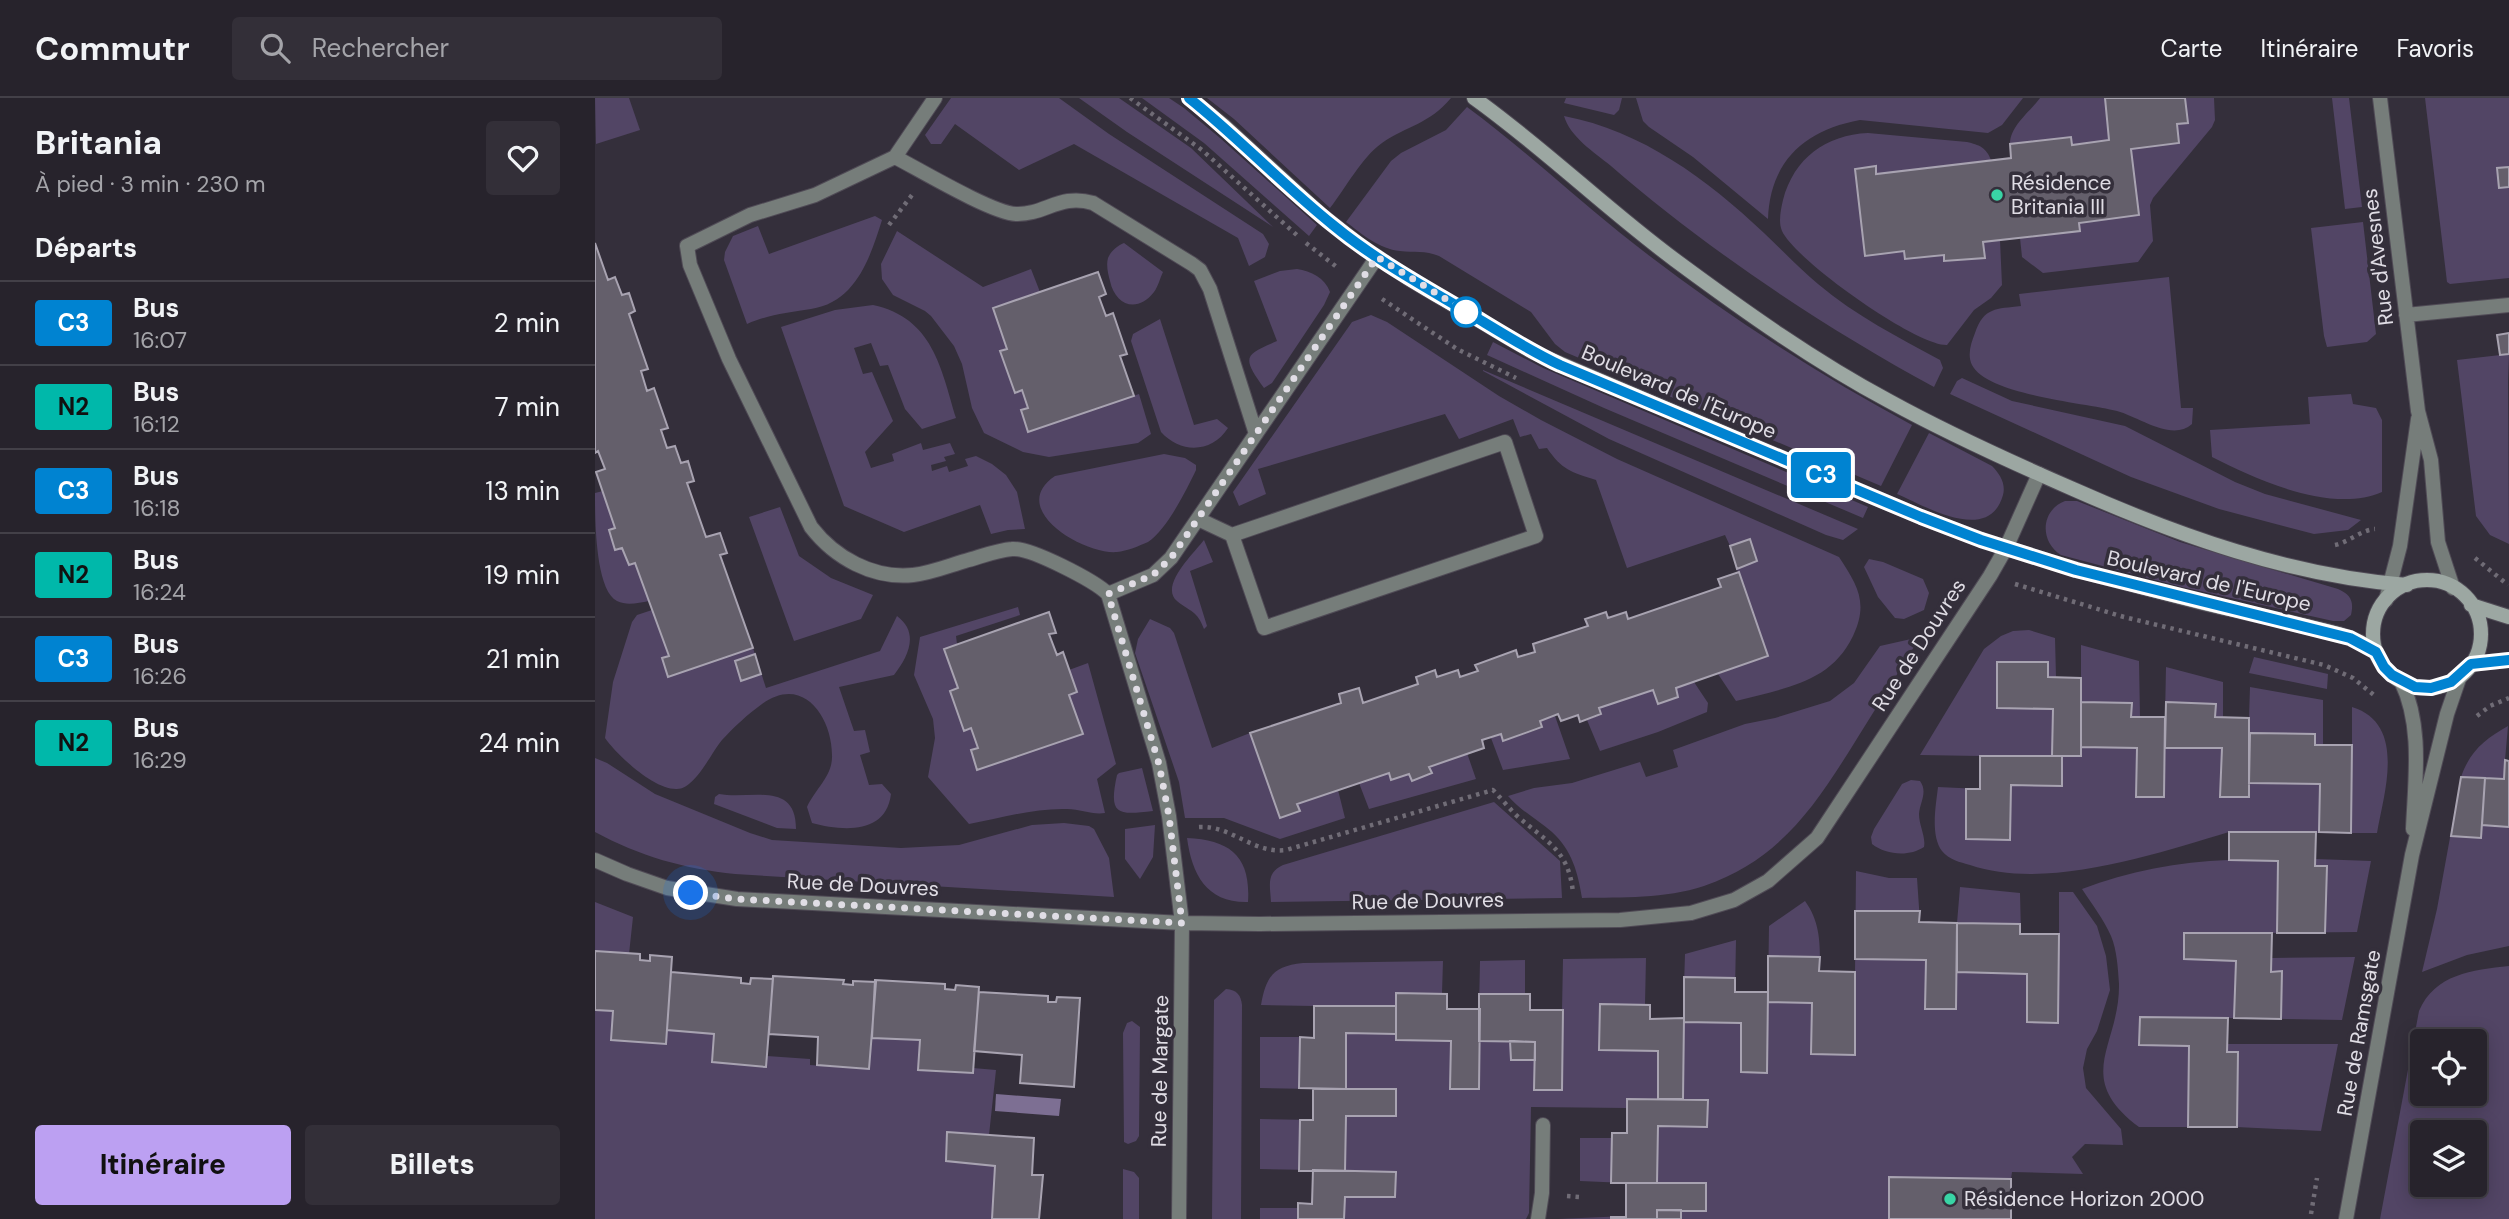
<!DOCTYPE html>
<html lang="fr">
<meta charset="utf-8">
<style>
body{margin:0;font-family:"DM Sans",sans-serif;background:#332f38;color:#f1f3f6;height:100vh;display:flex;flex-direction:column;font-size:26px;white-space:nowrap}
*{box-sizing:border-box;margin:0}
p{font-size:23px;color:#a4a4a9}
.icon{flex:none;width:38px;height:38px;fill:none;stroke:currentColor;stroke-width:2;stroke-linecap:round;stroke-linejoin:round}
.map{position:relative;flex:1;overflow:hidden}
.details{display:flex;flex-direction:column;background:#27232c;width:595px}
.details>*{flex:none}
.badge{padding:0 14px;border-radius:5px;font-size:24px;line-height:46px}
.fabs{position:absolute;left:1815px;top:931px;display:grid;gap:14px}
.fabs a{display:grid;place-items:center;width:77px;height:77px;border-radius:7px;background:#27232c;box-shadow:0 4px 18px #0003,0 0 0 2px #434048;font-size:35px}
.you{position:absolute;width:35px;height:35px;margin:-18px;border:5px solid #fff;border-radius:50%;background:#1a73e8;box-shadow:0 0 0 10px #1a73e833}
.map>.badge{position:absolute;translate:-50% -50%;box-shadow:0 0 0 4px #fff}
h2{padding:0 35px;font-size:26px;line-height:63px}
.round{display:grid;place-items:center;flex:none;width:74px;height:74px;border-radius:7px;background:#332f38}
.head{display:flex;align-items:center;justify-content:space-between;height:119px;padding:0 35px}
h1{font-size:33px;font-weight:800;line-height:52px}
.primary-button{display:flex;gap:14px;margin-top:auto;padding:14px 35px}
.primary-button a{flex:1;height:80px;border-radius:7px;background:#bca0f2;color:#111;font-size:28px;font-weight:800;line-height:80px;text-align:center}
.primary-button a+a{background:#332f38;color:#f1f3f6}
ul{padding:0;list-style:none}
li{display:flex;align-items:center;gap:21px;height:84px;padding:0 35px;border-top:2px solid #434048}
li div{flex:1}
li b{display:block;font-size:26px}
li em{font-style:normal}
li .badge{min-width:77px;font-weight:700;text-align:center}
header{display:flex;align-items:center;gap:42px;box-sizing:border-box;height:98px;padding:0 35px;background:#27232c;border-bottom:2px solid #434048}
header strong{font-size:33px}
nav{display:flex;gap:38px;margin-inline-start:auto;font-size:24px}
.search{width:490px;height:63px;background:#332f38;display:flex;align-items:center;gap:18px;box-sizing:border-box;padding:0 24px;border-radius:7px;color:#a4a4a9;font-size:26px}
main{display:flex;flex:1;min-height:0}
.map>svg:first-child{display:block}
.green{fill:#524565;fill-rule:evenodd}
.water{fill:#7d6f93}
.building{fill:#645f6b;stroke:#a8a3b1;stroke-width:2}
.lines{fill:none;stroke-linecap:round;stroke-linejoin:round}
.lane-casing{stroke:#504b56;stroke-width:16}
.street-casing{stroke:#504b56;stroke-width:16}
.secondary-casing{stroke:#504b56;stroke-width:16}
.path{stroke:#706c76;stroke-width:4.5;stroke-dasharray:3.5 5;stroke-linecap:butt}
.lane{stroke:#767d7a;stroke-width:14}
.street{stroke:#767d7a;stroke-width:14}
.secondary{stroke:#9ca7a2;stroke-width:14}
.line-casing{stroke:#fff;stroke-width:16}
.line{stroke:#0083d1;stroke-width:10}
.walk{stroke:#e0dde5;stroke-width:7;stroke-dasharray:0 12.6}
.poi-dot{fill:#39d4a5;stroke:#342f3b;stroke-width:2.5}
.stop-dot{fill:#fff;stroke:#0083d1;stroke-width:3.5}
.labels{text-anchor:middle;stroke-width:7;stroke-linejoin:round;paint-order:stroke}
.poi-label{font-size:21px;fill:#e0dde5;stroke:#342f3b;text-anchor:start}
.street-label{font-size:21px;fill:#e0dde5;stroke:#342f3b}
</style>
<header>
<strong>Commutr</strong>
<div class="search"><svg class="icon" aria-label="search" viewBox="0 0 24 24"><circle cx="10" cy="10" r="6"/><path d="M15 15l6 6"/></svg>Rechercher</div>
<nav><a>Carte</a><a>Itinéraire</a><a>Favoris</a></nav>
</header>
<main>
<section class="details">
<div class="head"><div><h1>Britania</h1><p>À pied · 3 min · 230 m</p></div><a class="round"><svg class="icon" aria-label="heart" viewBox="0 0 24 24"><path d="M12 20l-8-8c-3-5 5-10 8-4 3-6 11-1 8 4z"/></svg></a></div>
<h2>Départs</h2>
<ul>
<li><span class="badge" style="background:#0083d1;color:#fff">C3</span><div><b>Bus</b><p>16:07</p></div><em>2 min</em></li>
<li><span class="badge" style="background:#00b8aa;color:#111">N2</span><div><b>Bus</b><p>16:12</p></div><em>7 min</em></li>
<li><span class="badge" style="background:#0083d1;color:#fff">C3</span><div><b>Bus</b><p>16:18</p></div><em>13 min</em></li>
<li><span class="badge" style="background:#00b8aa;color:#111">N2</span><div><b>Bus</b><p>16:24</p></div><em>19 min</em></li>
<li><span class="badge" style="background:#0083d1;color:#fff">C3</span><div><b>Bus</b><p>16:26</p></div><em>21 min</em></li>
<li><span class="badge" style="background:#00b8aa;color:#111">N2</span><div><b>Bus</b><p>16:29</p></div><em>24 min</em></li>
</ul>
<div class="primary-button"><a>Itinéraire</a><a>Billets</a></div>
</section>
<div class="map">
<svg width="1914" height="1121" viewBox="0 0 1914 1121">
<rect width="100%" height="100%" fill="#342f3b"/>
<!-- green -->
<path class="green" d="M0 0H34L45 32 1 46Z
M356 0H464L514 36 668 136 674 146 670 159 654 168 643 140 479 46 424 72 360 26 346 46H336L330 37Z
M484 0H524L596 50 678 129 532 34Z
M547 0H574L589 10 625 40 722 127 714 138 609 45Z
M612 0H856C833 27 813 27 787 45 766 60 751 90 735 110L639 21Z
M971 0H1027L1024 12 1019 17 969 5Z
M1041 0H1428L1407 27 1393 35 1265 22C1210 32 1175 63 1173 121L1098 59 1054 29 1048 23Z
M1445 0H1510L1514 42 1477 47 1476 39 1415 46C1415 28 1435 14 1445 0Z
M1590 0H1619L1620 22 1617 29 1558 100 1555 107 1558 143 1543 164 1448 175 1427 159 1425 140 1484 133V125L1543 117 1536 51 1583 45 1582 26 1593 25Z
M1737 0H1754L1767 109 1750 111Z
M1830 0H1914V69L1903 70 1904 90 1914 89V180L1855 186 1852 184Z
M872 9C925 48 973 93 1024 134 1115 207 1215 272 1317 327L1286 388 970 254 960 246 936 214 844 158C830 152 819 155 805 153 784 151 767 136 751 124L796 63 806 55 851 32Z
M969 18C1047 33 1112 81 1169 135 1187 152 1204 170 1223 186 1261 218 1303 239 1345 262L1348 270 1339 289C1227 228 1113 152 1016 68 999 54 975 39 969 18Z
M1273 35 1372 44C1384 47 1391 49 1396 62L1281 76 1280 68 1260 71 1270 158 1309 153 1310 161 1349 157 1350 163 1389 160 1388 144 1405 142 1407 187 1396 200 1379 212 1352 247C1321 248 1200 162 1187 133 1183 124 1186 111 1188 102 1199 60 1231 37 1273 35Z
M280 118 287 122C275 160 261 204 216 211 192 215 175 216 152 226L129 162 130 154 138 138 163 128 174 156Z
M1768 124 1781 236 1772 244 1732 249 1729 238 1716 130Z
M302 133 388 189 436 171 445 194 398 210 412 251 406 254 419 294 427 292 433 310 426 313 433 334 544 296 556 336 543 345 454 359 428 354 389 335 377 310 367 266 359 248 336 218 330 213 298 197 287 181 286 166Z
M529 145 568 174C565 180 563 189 559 194 542 216 520 207 515 183 513 176 511 167 513 160 516 153 522 148 529 145Z
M702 171C716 173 730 180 735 194L729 207 677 285 669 290C645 257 651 257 682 243L659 183 685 173Z
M1574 179 1586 310H1598L1597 326C1577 344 1544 319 1522 313 1491 305 1392 297 1377 267 1372 257 1376 245 1380 235 1389 209 1401 211 1426 208L1424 196Z
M278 207C338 220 346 270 361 320L327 331 310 311 293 267 285 268 276 245 259 250 268 276 277 274 298 323 270 354 276 370 299 363 297 356 326 345 328 352 355 345 360 356 349 359 351 363 336 367 337 373 352 368 354 374 373 368 370 361 381 358 397 366 411 377 422 394 430 431 413 432 396 436 385 407 309 434 249 408 186 229 240 212Z
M776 217 792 224 904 298 946 322 1022 361 1244 459C1262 487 1274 504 1258 538 1235 586 1188 590 1141 603L1123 576 1173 558 1142 471 1162 463 1155 442 1135 448 1130 437 1032 470 1001 382C976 374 967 372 952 350L944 351 936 336 925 339 918 321 864 341 850 316 663 371 671 396 644 408 638 394 757 224Z
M565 221 599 327 622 321 633 330C617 355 586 356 566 334L536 243 538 236Z
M898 244 948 270 1273 409 1268 420 1009 310 892 257Z
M1914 256 1913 283 1914 446 1895 437 1881 418 1862 262Z
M888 273V272L1263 431 1248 442 1231 437 1014 341Z
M1367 280 1417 303 1530 328 1640 384 1670 396 1766 422 1753 432 1719 436 1624 411 1536 379 1355 296 1362 283Z
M1756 296 1758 306 1781 310 1787 322V394C1737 416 1662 382 1617 359L1615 332 1715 326 1713 299Z
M1334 335 1397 368C1405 376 1411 386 1408 397 1394 447 1330 408 1302 396Z
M569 356 590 360 601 367V372C592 391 571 433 553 444 544 448 532 453 522 454 489 457 411 411 460 378Z
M8 393 20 430 14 432 20 451 27 450 34 467 40 465 54 503C43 505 32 508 22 503 0 492 0 419 0 395Z
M1470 403H1482L1585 444 1743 491C1756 497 1759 503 1756 517L1749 523H1738L1587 489 1466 457C1444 443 1446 412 1470 403Z
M185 409 204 458 236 480 278 497 266 521 199 543 154 419Z
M609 442 618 464 595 473 612 528 609 531C602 512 595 514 582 503 564 488 599 455 609 442Z
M1274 461 1288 464 1328 481 1334 495 1329 512 1309 521 1300 520 1283 499 1269 469Z
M423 509 425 517 361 538 362 546 349 551 363 590 356 593 369 632 376 630 383 650 376 652 382 672 488 636 474 597 481 594 474 572 493 565 521 666 502 681 510 715C497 717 486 711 472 711 439 710 406 720 374 726L333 679 340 640 338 621 319 577 325 539Z
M57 512 74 558 67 561 73 579 158 550 171 590 285 553 302 518C325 535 313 559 299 577L244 589 259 633 270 632 275 654 265 657 274 687 287 686 296 696C291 737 247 733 217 725L212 709C220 691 238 678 237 657 237 619 208 576 167 606 153 616 139 629 127 642 116 655 100 691 82 691 59 692 22 657 10 640L18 584 37 524 42 517Z
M555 521 575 530 579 535 617 650 655 635 685 720 704 713 702 706 743 692 750 720 685 741 629 720H590L584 684 540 555 543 541Z
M1434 532 1460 540 1461 579H1486V547L1544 563 1545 619H1570L1571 569 1628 584V619L1654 620 1655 589 1728 602V647H1757V609C1812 626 1789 695 1782 735H1721V761L1776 763 1762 834 1677 835V860L1760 859 1747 922 1633 920V946H1743L1726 1033 1641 1029H1544C1477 979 1525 948 1524 886 1523 871 1522 852 1516 838 1509 822 1497 806 1487 791 1533 773 1584 764 1633 762L1634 734C1560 756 1451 793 1375 767 1365 764 1354 762 1347 753 1335 737 1341 707 1343 689L1385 691V658L1325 657 1389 551 1406 538 1418 533Z
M1325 539C1305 572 1284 605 1263 639 1222 705 1187 761 1109 788 1070 801 1027 799 987 800 983 775 977 752 957 734 943 722 926 713 913 698L939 690 977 685 1045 664 1051 679 1083 669 1078 652 1150 626 1180 620 1235 603 1259 585 1285 548Z
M1659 559 1733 576 1732 591 1654 575Z
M1099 584 1113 605 1112 614 1063 634 1005 653 992 622 1005 617 1004 610 1058 592 1064 606 1083 599 1081 590Z
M960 618 975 661 908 672 896 640 906 636 909 643 947 630 945 623Z
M1913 628 1910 662 1914 663V848L1872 857 1827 874 1842 811 1866 679C1875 653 1890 641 1913 628Z
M872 655 881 681 774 711 764 685 794 675 796 681 814 676 817 682 836 675 834 669Z
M0 660 12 665 60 696 155 735 177 742 306 750 364 747 437 727 469 725 494 728 499 731 514 760 519 799 140 776C90 771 44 758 0 734Z
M547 670 558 713C523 717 513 718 522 677L524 675Z
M1316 682 1325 683C1333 694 1325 704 1324 716 1324 728 1331 738 1329 749 1314 759 1291 757 1277 746L1276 739 1279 731 1307 686Z
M124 696C155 702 201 682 201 731L182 730 119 706 120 699Z
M899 704 965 763 967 800 676 804C675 787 671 775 688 767Z
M560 727 558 759 545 781 530 761V731Z
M592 740C636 742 656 759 653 804 612 805 597 777 592 740Z
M1261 773 1294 780H1322L1325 824 1362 825 1365 789 1425 795 1426 836H1464V794H1478L1502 828 1511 858 1515 892 1502 933 1492 951 1488 970 1491 990 1526 1031 1528 1047 1490 1046 1477 1059 1488 1076 1417 1074 1416 1081 1294 1079V1121H963L1031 1118V1085L985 1083V1040H1016L1017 1035H1032V1010L936 1009 934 1115 931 1121H665V1110H703V1105L717 1106V1072L665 1071V1021L718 1022V991L665 990V939H719V908L666 907C671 879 678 868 708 865L848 863 847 895 852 896V911H884L885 863 930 862V896H935V912H967L968 861 1051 860 1050 906 1055 907V920H1088L1090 856 1141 842 1140 893 1173 894 1174 828 1210 803C1226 825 1225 847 1225 873L1260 874Z
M0 804 38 819 34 856 0 853Z
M1914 868V1121H1785L1824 913C1840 876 1877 872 1914 868ZM1880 943V996H1827V943ZM1827 1034H1880V1087H1827Z
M631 891C642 892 646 897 647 907L646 1121H617L619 902Z
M0 912 18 913 16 942 72 932 119 936 118 964 171 969 172 958 215 961V967L274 971 277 940 325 942 378 970 401 972 394 1037 353 1034 351 1063 400 1068 397 1121H0Z
M537 923 545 929 544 1038 541 1043 533 1046 529 1044 528 935 532 925Z
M528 1071 539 1074 544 1080V1121H528Z"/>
<!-- water -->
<path class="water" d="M401 996 466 1001 464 1018 400 1013Z"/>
<!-- building -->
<path class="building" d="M1510 0H1590L1593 25 1582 26 1584 45 1536 51 1544 117 1484 125 1485 133 1388 144 1390 160 1349 163V157L1310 161 1309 153 1270 158 1260 71 1281 68V76L1416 60 1415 46 1476 39 1477 47 1514 42Z
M1914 69V89L1904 90 1902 70Z
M0 145 13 182 20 179 27 197 34 195 40 213 34 216 53 271 46 273 52 293 59 290 73 330 66 332 72 350 80 348 86 365 93 363 99 383 92 385 111 439 125 435 132 455 125 457 158 550 73 579 67 560 74 558 40 465 34 467 27 450 20 452 14 432 20 430 1 374 10 371 3 353 0 355Z
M503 174 511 196 504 199 511 218 518 215 532 256 525 258 539 298 433 334 426 312 433 310 427 292 420 295 405 253 412 251 398 210Z
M1914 235V256L1905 257 1902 237Z
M1155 441 1162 463 1142 471 1135 448Z
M1144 474 1173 558 1081 590 1083 599 1063 606 1058 592 1004 610 1006 616 985 624 983 617 966 623 963 616 945 623 947 629 908 643 906 636 887 642 889 650 834 669 837 675 817 683 814 676 796 682 794 675 702 706 705 713 685 720 655 635 746 605 744 596 764 590 768 605 823 586 821 579 840 572 842 579 863 572 865 579 883 573 880 567 921 552 923 559 940 554 938 546 993 528 990 521 1011 514 1013 520 1031 514 1033 521 1126 489 1123 481Z
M454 514 461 535 454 536 462 557 468 554 482 594 474 597 488 636 382 672 376 652 383 650 376 630 369 633 355 593 363 590 349 551Z
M160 556 166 576 146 583 140 563Z
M1402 564H1453V579L1486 580V658H1457L1458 611 1402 610Z
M1486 604 1537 605 1536 619H1570L1569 699H1541L1542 650 1486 649Z
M1571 604 1621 606 1620 619 1654 620V699H1625L1627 650H1570Z
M1655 635 1720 636V647H1757L1756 735 1724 734 1725 686 1654 685Z
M1385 658H1467V688L1416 687 1415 742 1371 741V691H1385Z
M1910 662 1914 663V729L1887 727 1890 680 1909 681Z
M1866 679 1890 680 1886 740 1856 738Z
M1634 734H1721L1720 768H1732L1730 835H1682L1683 763 1634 762Z
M1260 813H1325L1324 824 1362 825 1361 911H1330L1331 862 1260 861Z
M1362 825 1425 826V836H1464L1463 925 1432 924V876L1362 874Z
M1589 835H1677L1676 874 1687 873 1686 921 1639 920 1641 863 1589 861Z
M0 853 45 856V862L55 863V857L77 859 71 946 16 942 18 913 0 912Z
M1173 858 1225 859 1224 873 1260 874V957L1216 956 1217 905 1173 904Z
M76 874 146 880V885L155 886 156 880 178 881 171 969 117 964 119 936 72 932Z
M178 878 249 882 248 886 258 887V883L281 884 274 971 222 967 223 939 174 936Z
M1089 879 1140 880V894H1173L1172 975 1146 974V925L1089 924Z
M280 882 350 886V891L360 892 361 887 384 889 378 975 323 972 325 942 277 940Z
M384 894 453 898V904H461L462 899 485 900 479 989 425 985 427 957 379 953Z
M801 895 852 896V911H885L884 991H855L856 943 801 942Z
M884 896H935V912H968L967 992H939L940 944 884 943Z
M1005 906 1055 907V921L1089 920 1088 1001H1063V953L1004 952Z
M719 908H801V936L751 935V991L704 990 705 939 719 940Z
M1545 919 1633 920 1632 954H1643L1642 1029H1593L1594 948 1544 947Z
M915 943 940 944V962H916Z
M718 991H801V1018H751L750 1073H704L705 1022H718Z
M1032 1001 1113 1002 1112 1029 1063 1028 1062 1085H1016L1017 1035H1032Z
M352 1034 439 1040 437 1077H448L444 1121H397L400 1068 351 1063Z
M718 1072 801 1074 800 1099H750L749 1121H703V1105L717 1106Z
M1294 1079 1416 1081V1121H1294Z
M1031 1085H1111V1113L1062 1112V1121H1016V1119H1031Z
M1062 1112H1086V1121H1062Z"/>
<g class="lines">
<defs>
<path id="lane" d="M300 59 340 0
M603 421 637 437 910 344 941 438 669 530 637 437
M513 496C500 483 435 449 417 451 402 452 385 459 370 463 353 468 336 475 318 477 278 481 240 460 216 429L134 261 95 167 92 148 155 117 220 97 300 59C325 72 397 115 421 116 450 117 465 95 498 105L597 166 605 172 615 191 661 336
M587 825 574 718 564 665 513 496 558 477 576 460 782 159"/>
<path id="street" d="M1785 0 1823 313 1836 362 1843 444 1858 490
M1811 217 1914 207
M1791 502 1805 448 1823 321
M1806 583C1828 628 1820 682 1818 731
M0 762 32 776 72 790 142 801 587 825 665 826 1025 822 1096 815 1139 802 1173 783 1222 740 1395 478 1411 450 1444 376
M584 1121 587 825
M943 1121 947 1095 948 1027
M1751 1121 1817 757 1852 616 1865 578"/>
<path id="secondary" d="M594 0 628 27 725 116 766 148 813 180 938 254 1326 419C1418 456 1513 481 1608 505 1654 516 1699 524 1744 536L1765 544 1781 554
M879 0C949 50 1011 111 1080 162 1149 213 1219 263 1294 303 1354 336 1416 364 1478 391 1584 438 1696 478 1812 487
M1778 536a54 54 0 1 1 108 0a54 54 0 1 1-108 0Z
M1876 507 1914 519
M1876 566 1914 562"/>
</defs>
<!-- lane casing -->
<use href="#lane" class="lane-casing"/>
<!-- street casing -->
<use href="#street" class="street-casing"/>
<!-- secondary casing -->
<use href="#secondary" class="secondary-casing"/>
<!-- path -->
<path class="path" d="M535 0 607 52 704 139
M294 127 317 97
M711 145 743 170
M787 201 862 251 921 280
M1740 447C1754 444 1766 432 1780 431
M1880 460 1913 487
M1420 486 1529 519 1729 567 1758 580 1780 598
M1882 618 1895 608 1914 600
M604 729C636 727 658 756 691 752L898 692C906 700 913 709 921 717 950 743 974 751 978 795
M972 1098 985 1099
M1716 1116 1722 1080"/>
<!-- lane -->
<use href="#lane" class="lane"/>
<!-- street -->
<use href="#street" class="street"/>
<!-- secondary -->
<use href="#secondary" class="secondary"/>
</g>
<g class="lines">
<defs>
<path id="line" d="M594 0C644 40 688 87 738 127 778 160 823 185 867 211 899 230 931 251 965 267L1326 419 1386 442 1481 472 1755 540 1781 554 1789 569 1797 577 1820 589 1836 590 1856 584 1876 566 1914 562"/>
</defs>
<!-- line casing -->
<use href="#line" class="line-casing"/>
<!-- line -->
<use href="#line" class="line"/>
<!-- walk -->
<path class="walk" d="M96 795 142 801 587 825 574 718 564 666 513 496 558 477 576 460 782 159 877 217 871 214"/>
</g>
<!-- markers -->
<g class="poi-dot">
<circle cx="1402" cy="97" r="7"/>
<circle cx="1355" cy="1101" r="7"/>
</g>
<circle class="stop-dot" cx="871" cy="214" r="14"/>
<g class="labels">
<!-- poi labels -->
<g class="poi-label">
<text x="1416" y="92">Résidence<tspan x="1416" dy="24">Britania III</tspan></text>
<text x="1369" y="1108">Résidence Horizon 2000</text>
</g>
<!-- street labels -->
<g class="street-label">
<text transform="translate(1783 159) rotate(-97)" y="7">Rue d'Avesnes</text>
<text transform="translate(1084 294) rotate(23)" y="7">Boulevard de l'Europe</text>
<text transform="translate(1614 483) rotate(13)" y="7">Boulevard de l'Europe</text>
<text transform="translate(1324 547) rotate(-57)" y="7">Rue de Douvres</text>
<text transform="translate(268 787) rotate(3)" y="7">Rue de Douvres</text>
<text transform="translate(833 803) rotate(-1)" y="7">Rue de Douvres</text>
<text transform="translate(1764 935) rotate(-80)" y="7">Rue de Ramsgate</text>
<text transform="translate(565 973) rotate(-89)" y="7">Rue de Margate</text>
</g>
</g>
</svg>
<div class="fabs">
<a><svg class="icon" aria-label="locate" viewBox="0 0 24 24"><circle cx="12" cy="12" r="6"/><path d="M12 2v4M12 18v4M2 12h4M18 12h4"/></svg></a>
<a><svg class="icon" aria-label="layers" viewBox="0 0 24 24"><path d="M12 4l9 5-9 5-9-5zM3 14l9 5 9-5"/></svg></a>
</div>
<div class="you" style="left:96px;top:795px"></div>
<b class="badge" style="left:1226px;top:377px;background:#0083d1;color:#fff">C3</b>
</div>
</main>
